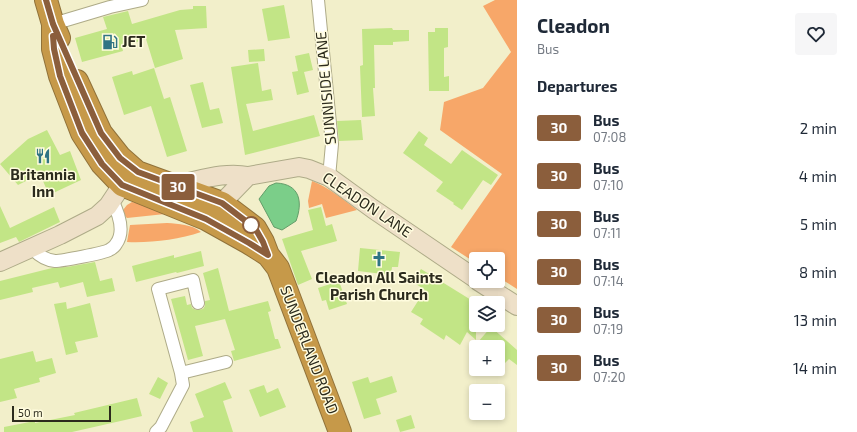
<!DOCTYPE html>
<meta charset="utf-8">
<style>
body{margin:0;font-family:"Exo 2",sans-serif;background:#f6f6f7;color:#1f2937;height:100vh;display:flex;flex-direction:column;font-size:15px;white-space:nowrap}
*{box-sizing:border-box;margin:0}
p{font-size:13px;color:#747a83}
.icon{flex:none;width:22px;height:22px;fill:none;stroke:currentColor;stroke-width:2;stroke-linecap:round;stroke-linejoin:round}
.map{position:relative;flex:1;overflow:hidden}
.drawer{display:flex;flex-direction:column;background:#fff;width:340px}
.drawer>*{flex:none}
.badge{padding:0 8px;border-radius:3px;font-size:14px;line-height:26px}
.fabs{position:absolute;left:469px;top:252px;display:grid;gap:8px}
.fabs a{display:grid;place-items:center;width:36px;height:36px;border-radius:4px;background:#fff;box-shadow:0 2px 6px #0003;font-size:20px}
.scale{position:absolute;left:12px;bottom:10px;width:99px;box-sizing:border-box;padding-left:4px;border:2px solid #2c2b1d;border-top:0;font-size:11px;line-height:14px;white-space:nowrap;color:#2c2b1d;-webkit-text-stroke:3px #fffcde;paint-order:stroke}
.map>.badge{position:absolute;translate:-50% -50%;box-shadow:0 0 0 2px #fff}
h2{padding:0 20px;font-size:15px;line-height:36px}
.round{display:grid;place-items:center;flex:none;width:42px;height:42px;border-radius:4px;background:#f6f6f7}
.overview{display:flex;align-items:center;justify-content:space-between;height:68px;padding:0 20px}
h1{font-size:19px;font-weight:700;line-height:30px}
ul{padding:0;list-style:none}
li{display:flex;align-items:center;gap:12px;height:48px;padding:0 20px}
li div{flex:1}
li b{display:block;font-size:15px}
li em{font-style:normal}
li .badge{min-width:44px;font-weight:700;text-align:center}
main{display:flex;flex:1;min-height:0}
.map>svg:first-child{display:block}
.green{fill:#f7a769}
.water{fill:#7bce89;stroke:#639d69}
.building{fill:#c2e586}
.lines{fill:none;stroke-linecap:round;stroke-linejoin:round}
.street-casing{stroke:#aeab88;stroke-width:14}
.secondary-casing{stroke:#aeab88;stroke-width:20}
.highway-casing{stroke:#90723a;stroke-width:24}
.street{stroke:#fff;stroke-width:12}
.secondary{stroke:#eee0c8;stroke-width:18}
.highway{stroke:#c69949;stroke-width:22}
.line-casing{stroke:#fff;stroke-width:9}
.line{stroke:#8b5e3c;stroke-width:6}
.stop-dot{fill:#fff;stroke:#8b5e3c;stroke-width:2}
.labels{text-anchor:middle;stroke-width:3;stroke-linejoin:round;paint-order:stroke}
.poi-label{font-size:15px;font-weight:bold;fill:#2c2b1d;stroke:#fffcde}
.street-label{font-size:15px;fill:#2c2b1d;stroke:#fffcde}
</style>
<main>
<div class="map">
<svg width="517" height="432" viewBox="0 0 517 432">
<rect width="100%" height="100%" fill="#f2efca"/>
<!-- green -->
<path class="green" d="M495 0H517V289L498 277V259H476V263L451 247 502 174 440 130 444 102 483 88 511 52 483 6Z
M312 181C328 187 343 199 357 210L326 218 322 204 309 208 308 201Z
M132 202 137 203 165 214 127 218 124 215 123 210 127 205Z
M167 223C179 224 191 224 201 232 178 240 150 243 127 242L130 225Z"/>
<!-- water -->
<path class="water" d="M276 183C300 184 303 202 296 221L282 230 274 227 259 199 269 186Z"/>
<!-- building -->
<path class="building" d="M284 5 290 38 268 41 262 9Z
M193 6H206L207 28 175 30 183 59 155 68 146 39 122 47 123 51 82 62 75 38 107 29 103 17 128 11 132 24 180 10 193 9Z
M392 28 393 30H409V41L393 42V45H374L375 88H373L375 116 362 117 360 66 363 65 362 29Z
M435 28H448V47L444 48V77L449 76V91H429L428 32H435Z
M264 49 265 61 249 62 248 50Z
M309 53 313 70 304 72 309 92 297 95 292 72 298 71 295 56Z
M258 63 262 91 271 89 273 100 246 104 253 131 314 115 320 136 245 155 231 67Z
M154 68 164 99 170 97 187 151 167 157 151 106 124 115 112 77 132 71 133 75Z
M203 82 210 110 219 108 223 123 202 128 190 85Z
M361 120 363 140 339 141 337 121Z
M47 130 60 155 70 151 81 180 49 195 40 174 18 185 0 164 28 139Z
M419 131 428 138 424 145 451 164 462 150 498 175 491 185 483 180 462 210 453 204 454 203 436 191 443 182 403 153Z
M0 206 10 228 54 207 60 222 19 242 16 237 0 243Z
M321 207 326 226 332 224 337 241 301 251 312 279 298 285 282 239 313 230 308 210Z
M360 248 400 252 398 267H392L391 275 358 271Z
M201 251 204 266 177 273 176 272 136 282 132 266 174 255V258Z
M95 262 100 281 112 278 115 291 87 297 83 282 60 288 58 282 32 288 33 292 0 300V281L52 268 67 267Z
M218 268 229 311 268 301 271 311 268 312 275 339H278L281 348 234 361 231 351 235 350 225 319 195 326 203 356 188 360 171 299 185 296 187 305 191 304 192 308 196 310 203 309 205 306V301L210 300 203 273Z
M421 269 476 303V340L467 332 460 345 446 335 444 340 420 324 423 319 411 312 425 290 413 282Z
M339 281 347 304 329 310 326 300 322 301 318 288Z
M66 302 67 309 90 303 98 337 75 342 78 352 66 355 54 304Z
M491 327 517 350V365L509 359 504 364 498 359V347H484L478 342Z
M33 351 36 362 52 358 56 373 39 378 40 382 14 389 17 398 0 402V359Z
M392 376 397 392 376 399 381 414 364 419 352 382 368 377 370 383Z
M158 377 168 383 160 399 149 394Z
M225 382 232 398 223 401 233 432H193L190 422 204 417 195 394Z
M264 385 267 393 278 388 286 407 260 417 249 390Z
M137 398 142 416 125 420 72 432H4V427L35 421V423L75 415 74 413Z
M411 415 415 428 400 432 396 420Z"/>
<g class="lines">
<defs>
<path id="street" d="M318 0 332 144 329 177
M53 24 110 7 142 0
M32 248C38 255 45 260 55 261 62 261 104 253 109 250 111 249 115 246 116 244 126 231 118 212 112 200
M198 303 193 280 158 289 181 373 226 362
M156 432 161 427 183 385 181 373"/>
<path id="secondary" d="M174 185C198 181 223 171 248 176
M212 213 248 176 299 167 309 169 329 177 373 209 423 243 476 279
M0 262 60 235 97 216 108 206 122 185 132 176
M478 281 517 306"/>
<path id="highway" d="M46 0 53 24 59 38
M53 24V49L60 76 82 133 102 164 122 185 206 219 249 243 268 255 278 268 340 432
M77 81 101 133 120 157 137 172 222 203 255 228 263 242 268 255"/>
</defs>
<!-- street casing -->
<use href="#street" class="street-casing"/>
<!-- secondary casing -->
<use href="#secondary" class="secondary-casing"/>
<!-- highway casing -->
<use href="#highway" class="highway-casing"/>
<!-- street -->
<use href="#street" class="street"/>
<!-- secondary -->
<use href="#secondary" class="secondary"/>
<!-- highway -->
<use href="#highway" class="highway"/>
</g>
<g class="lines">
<defs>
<path id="line" d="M46 0 53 24 101 133 120 158 138 172 222 203 255 228 263 242 268 255 249 243 206 219 122 185 102 164 82 133 60 76 54 49 53 36"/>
</defs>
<!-- line casing -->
<use href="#line" class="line-casing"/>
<!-- line -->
<use href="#line" class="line"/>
</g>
<!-- icons -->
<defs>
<symbol id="fuel-bare" viewBox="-9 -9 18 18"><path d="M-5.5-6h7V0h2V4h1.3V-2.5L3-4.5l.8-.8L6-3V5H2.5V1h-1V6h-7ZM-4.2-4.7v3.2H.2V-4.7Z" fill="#307484" stroke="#fffcde" stroke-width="2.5" paint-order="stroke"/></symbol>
<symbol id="restaurant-bare" viewBox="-9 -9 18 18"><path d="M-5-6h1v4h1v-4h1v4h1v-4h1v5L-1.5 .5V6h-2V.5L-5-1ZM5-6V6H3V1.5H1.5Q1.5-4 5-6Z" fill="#307484" stroke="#fffcde" stroke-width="2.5" paint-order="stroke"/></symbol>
<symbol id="church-bare" viewBox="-9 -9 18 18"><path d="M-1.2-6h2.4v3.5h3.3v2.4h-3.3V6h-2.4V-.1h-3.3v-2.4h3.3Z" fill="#307484" stroke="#fffcde" stroke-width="2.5" paint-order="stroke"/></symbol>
</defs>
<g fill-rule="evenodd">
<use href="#fuel-bare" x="99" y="31" width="22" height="22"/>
<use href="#restaurant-bare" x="32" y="145" width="22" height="22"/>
<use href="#church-bare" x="368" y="248" width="22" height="22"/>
</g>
<!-- markers -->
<circle class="stop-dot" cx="251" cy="225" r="8"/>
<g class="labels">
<!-- poi labels -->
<g class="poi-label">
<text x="122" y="47" text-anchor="start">JET</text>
<text x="43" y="180">Britannia<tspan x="43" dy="17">Inn</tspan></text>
<text x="379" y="283">Cleadon All Saints<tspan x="379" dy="17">Parish Church</tspan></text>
</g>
<!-- street labels -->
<g class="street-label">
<text transform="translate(326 88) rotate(-95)" y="5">SUNNISIDE LANE</text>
<text transform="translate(367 205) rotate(34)" y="5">CLEADON LANE</text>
<text transform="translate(309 350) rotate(69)" y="5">SUNDERLAND ROAD</text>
</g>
</g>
</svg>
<div class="fabs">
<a><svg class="icon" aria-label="locate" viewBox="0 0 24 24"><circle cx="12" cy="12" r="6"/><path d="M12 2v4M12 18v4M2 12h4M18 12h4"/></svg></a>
<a><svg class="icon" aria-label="layers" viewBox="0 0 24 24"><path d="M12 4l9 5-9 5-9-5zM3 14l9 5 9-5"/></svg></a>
<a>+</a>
<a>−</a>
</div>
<div class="scale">50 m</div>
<b class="badge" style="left:178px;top:187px;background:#8b5e3c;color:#fff">30</b>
</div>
<section class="drawer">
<div class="overview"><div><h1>Cleadon</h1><p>Bus</p></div><a class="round"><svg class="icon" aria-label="heart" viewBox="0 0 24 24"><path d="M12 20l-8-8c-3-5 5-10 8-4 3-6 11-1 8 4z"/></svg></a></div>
<h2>Departures</h2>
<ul>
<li><span class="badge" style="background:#8b5e3c;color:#fff">30</span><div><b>Bus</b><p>07:08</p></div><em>2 min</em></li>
<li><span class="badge" style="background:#8b5e3c;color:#fff">30</span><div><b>Bus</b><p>07:10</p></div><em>4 min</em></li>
<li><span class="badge" style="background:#8b5e3c;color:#fff">30</span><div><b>Bus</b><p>07:11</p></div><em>5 min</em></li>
<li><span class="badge" style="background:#8b5e3c;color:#fff">30</span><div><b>Bus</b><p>07:14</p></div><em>8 min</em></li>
<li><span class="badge" style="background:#8b5e3c;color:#fff">30</span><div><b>Bus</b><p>07:19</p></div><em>13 min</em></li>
<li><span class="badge" style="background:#8b5e3c;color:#fff">30</span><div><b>Bus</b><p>07:20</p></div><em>14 min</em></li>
</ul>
</section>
</main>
